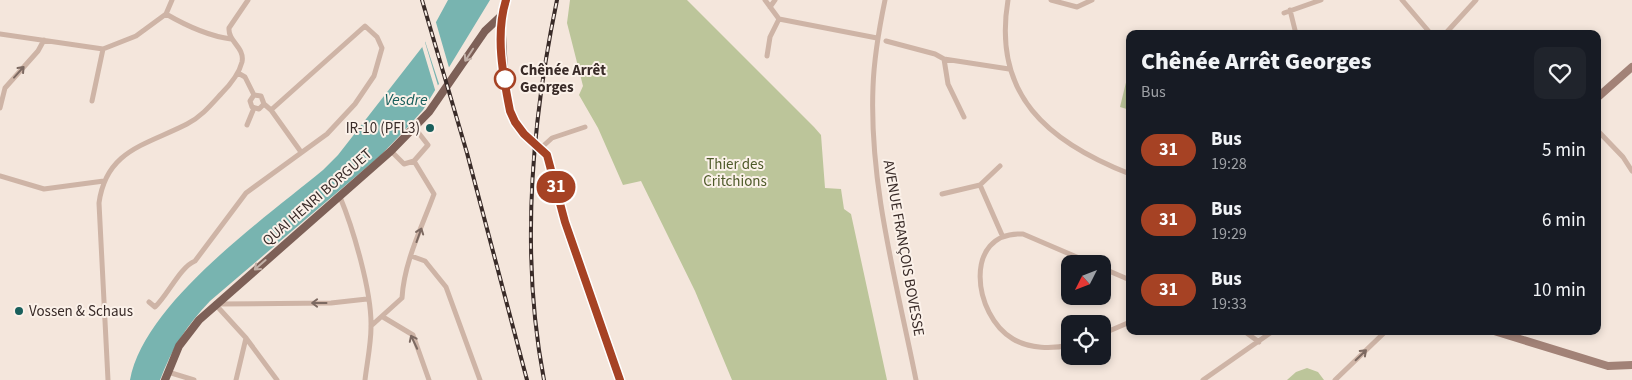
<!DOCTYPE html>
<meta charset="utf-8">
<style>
body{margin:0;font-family:"Source Sans 3",sans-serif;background:#20242c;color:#f1f3f6;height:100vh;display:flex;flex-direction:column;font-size:19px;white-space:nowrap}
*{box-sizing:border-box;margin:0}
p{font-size:16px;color:#9ea1a6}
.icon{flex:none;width:28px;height:28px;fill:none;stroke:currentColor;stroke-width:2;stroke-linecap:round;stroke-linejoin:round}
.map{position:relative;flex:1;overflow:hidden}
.drawer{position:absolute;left:1126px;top:30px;width:475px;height:305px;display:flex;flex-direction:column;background:#171b24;border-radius:10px;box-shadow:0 2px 8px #0003}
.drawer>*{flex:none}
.badge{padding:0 10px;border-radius:16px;font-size:18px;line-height:32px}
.needle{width:32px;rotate:228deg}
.fabs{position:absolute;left:1061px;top:255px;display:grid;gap:10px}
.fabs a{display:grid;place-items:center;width:50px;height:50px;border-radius:10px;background:#171b24;box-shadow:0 2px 8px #0003;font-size:25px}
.map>.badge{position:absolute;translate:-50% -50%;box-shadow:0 0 0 2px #fff}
.round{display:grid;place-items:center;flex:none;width:52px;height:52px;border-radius:10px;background:#20242c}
.headline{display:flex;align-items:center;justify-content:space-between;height:85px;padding:0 15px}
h1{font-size:24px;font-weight:800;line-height:38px}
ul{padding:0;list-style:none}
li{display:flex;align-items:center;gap:15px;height:70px;padding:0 15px}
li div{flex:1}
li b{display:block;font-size:19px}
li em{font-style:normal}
li .badge{min-width:55px;font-weight:700;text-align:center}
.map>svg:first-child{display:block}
.green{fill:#bcc59a}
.water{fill:#78b4b0}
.pier{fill:#f4e6dc}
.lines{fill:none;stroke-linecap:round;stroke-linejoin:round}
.street{stroke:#ceb4a6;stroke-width:5}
.secondary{stroke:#a28277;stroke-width:8}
.primary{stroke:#7d6057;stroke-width:8}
.rail-casing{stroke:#392b28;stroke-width:4}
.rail{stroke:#fbf1e9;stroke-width:2;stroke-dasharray:5.5;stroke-linecap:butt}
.oneway{stroke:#c2b0a7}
.oneway2{stroke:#7c6961}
.line-casing{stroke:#fff;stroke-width:11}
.line{stroke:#a64224;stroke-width:8}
.stop-dot{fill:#fff;stroke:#a64224;stroke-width:2.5}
.poi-dot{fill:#195f5c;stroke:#fbf1e9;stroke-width:2}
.labels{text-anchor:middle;stroke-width:4;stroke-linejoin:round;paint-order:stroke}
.stop-label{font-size:15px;font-weight:bold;fill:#392b28;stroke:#fbf1e9;text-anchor:start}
.poi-label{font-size:15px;fill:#392b28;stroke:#fbf1e9;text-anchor:end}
.park-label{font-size:15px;fill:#4e5a29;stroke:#fbf1e9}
.street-label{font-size:15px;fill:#392b28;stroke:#fbf1e9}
.water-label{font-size:16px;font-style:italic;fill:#195f5c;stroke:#fbf1e9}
</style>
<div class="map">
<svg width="1632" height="380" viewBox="0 0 1632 380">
<rect width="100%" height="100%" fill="#f4e6dc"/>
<!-- green -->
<path class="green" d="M570 0H687L814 127 821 135 825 188 841 189 844 209 851 214 887 380H732L695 291 641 181 623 185 598 128 579 95 583 86 567 23Z
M1130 66V110L1120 107Z
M1307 368 1318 372 1324 380H1287L1296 372Z"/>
<!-- water -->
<path class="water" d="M448 0H490L423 110 405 130 381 155 210 301C187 325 172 348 160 380H130C144 303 264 219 323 170L338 155 423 46Z"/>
<!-- pier -->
<path class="pier" d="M435 19 450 71 440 87 424 38Z
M424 39 439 89 436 93 421 43Z"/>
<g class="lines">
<!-- street -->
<path class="street" d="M765 0 779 19 877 38
M885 0C879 29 874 57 873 87 869 185 897 284 916 380
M1008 0C992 95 1048 142 1130 174
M1051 0 1077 7 1092 0
M1402 0 1431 34
M770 7 775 0
M1290 10 1296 34
M1284 13 1321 0
M166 14 172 0
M0 34 103 49 136 36 166 14C185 25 208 36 231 39
M1445 34 1476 0
M886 41 935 54 944 59
M767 56 770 37 779 19
M238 73 245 77 254 95
M254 95 250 101 252 107 259 109 264 104
M254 95 261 96 264 104
M92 101 103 49
M264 104 271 110 301 152
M0 108 5 88 38 51 44 40
M964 117 948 84 944 59 1009 69
M247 125 254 108
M414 127 428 145 414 161
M1598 131 1623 157 1632 171
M541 148 552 138 585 127
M0 176 44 189 104 181
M980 185 1002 235
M942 194 980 185 1000 166
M340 197C353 228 372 292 371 327 371 344 367 363 365 380
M411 256 425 261 446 287 480 380
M1102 268 1130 280
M149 302 155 307C168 295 180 267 195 261L246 193 327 134 355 104 374 76 382 48 377 37 365 26 271 110
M215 304 246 338 277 380
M218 304 331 303 367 299
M383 317 413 335 429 380
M371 326 402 298C404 262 422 227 434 194L414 161 404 164 391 151
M1244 331 1259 342
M1102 334 1130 322
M1070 345C1052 349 1030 349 1013 339 973 316 962 231 1023 234L1093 264
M168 372 194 380
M108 380 99 203C106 150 146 145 187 124 201 117 211 105 221 94 230 85 239 74 242 62 245 47 228 42 229 28L248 0
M236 380 246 338
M1203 380 1273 331
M1335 380 1386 331"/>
<!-- secondary -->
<path class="secondary" d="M1598 97 1632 67
M1494 331 1608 366 1632 365"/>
<!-- primary -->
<path class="primary" d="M501 16 504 73 510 111 515 123 524 134 547 155 565 222 620 380
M165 380 179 346 199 320 391 151 429 112 485 31 501 16 506 0"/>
<defs>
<path id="rail" d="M422 0 467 153 527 380
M544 380C520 254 531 125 557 0"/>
</defs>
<!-- rail casing -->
<use href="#rail" class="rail-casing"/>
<!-- rail -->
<use href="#rail" class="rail"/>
</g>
<!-- one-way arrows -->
<defs><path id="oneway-shaft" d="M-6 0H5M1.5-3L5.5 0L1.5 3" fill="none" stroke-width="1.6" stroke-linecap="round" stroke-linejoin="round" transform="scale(1.25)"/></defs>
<g class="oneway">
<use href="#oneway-shaft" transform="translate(469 55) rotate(123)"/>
<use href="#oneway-shaft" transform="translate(260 265) rotate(139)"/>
</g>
<g class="oneway2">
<use href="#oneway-shaft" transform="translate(19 72) rotate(-48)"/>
<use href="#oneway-shaft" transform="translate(419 235) rotate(-70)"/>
<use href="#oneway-shaft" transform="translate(319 303) rotate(-180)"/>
<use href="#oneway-shaft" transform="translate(414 342) rotate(-115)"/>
<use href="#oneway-shaft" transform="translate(1361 355) rotate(-44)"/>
</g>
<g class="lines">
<defs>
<path id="line" d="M506 0C495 35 503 76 510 111L515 122 524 134 547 155 565 222 620 380"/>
</defs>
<!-- line casing -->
<use href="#line" class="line-casing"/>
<!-- line -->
<use href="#line" class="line"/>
</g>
<!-- markers -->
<circle class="stop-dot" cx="505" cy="79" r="10"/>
<g class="poi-dot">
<circle cx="430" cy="128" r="5"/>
<circle cx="19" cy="311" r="5"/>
</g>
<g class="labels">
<!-- stop labels -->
<g class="stop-label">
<text x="520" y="75">Chênée Arrêt<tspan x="520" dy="17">Georges</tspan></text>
</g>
<!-- poi labels -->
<g class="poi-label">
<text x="420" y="133">IR-10 (PFL3)</text>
<text x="29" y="316" text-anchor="start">Vossen &amp; Schaus</text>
</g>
<!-- park labels -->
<g class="park-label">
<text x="735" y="169">Thier des<tspan x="735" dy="17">Critchions</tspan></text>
</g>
<!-- street labels -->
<g class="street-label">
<text transform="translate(317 197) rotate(-41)" y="5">QUAI HENRI BORGUET</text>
<text transform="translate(904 248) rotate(80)" y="5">AVENUE FRANÇOIS BOVESSE</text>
</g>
<!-- water labels -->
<g class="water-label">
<text x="406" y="105">Vesdre</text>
</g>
</g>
</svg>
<div class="fabs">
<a><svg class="needle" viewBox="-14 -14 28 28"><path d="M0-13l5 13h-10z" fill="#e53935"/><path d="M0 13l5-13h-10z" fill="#9ea1a6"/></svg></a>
<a><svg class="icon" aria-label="locate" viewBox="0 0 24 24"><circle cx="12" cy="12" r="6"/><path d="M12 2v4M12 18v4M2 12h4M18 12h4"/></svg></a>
</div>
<b class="badge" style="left:556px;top:187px;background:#a64224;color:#fff">31</b>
<section class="drawer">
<div class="headline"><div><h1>Chênée Arrêt Georges</h1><p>Bus</p></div><a class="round"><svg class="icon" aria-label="heart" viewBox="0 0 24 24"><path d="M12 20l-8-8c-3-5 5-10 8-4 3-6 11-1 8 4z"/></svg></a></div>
<ul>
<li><span class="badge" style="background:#a64224;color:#fff">31</span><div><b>Bus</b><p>19:28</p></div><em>5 min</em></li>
<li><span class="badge" style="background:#a64224;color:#fff">31</span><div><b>Bus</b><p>19:29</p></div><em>6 min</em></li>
<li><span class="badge" style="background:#a64224;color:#fff">31</span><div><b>Bus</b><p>19:33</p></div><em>10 min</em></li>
</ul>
</section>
</div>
